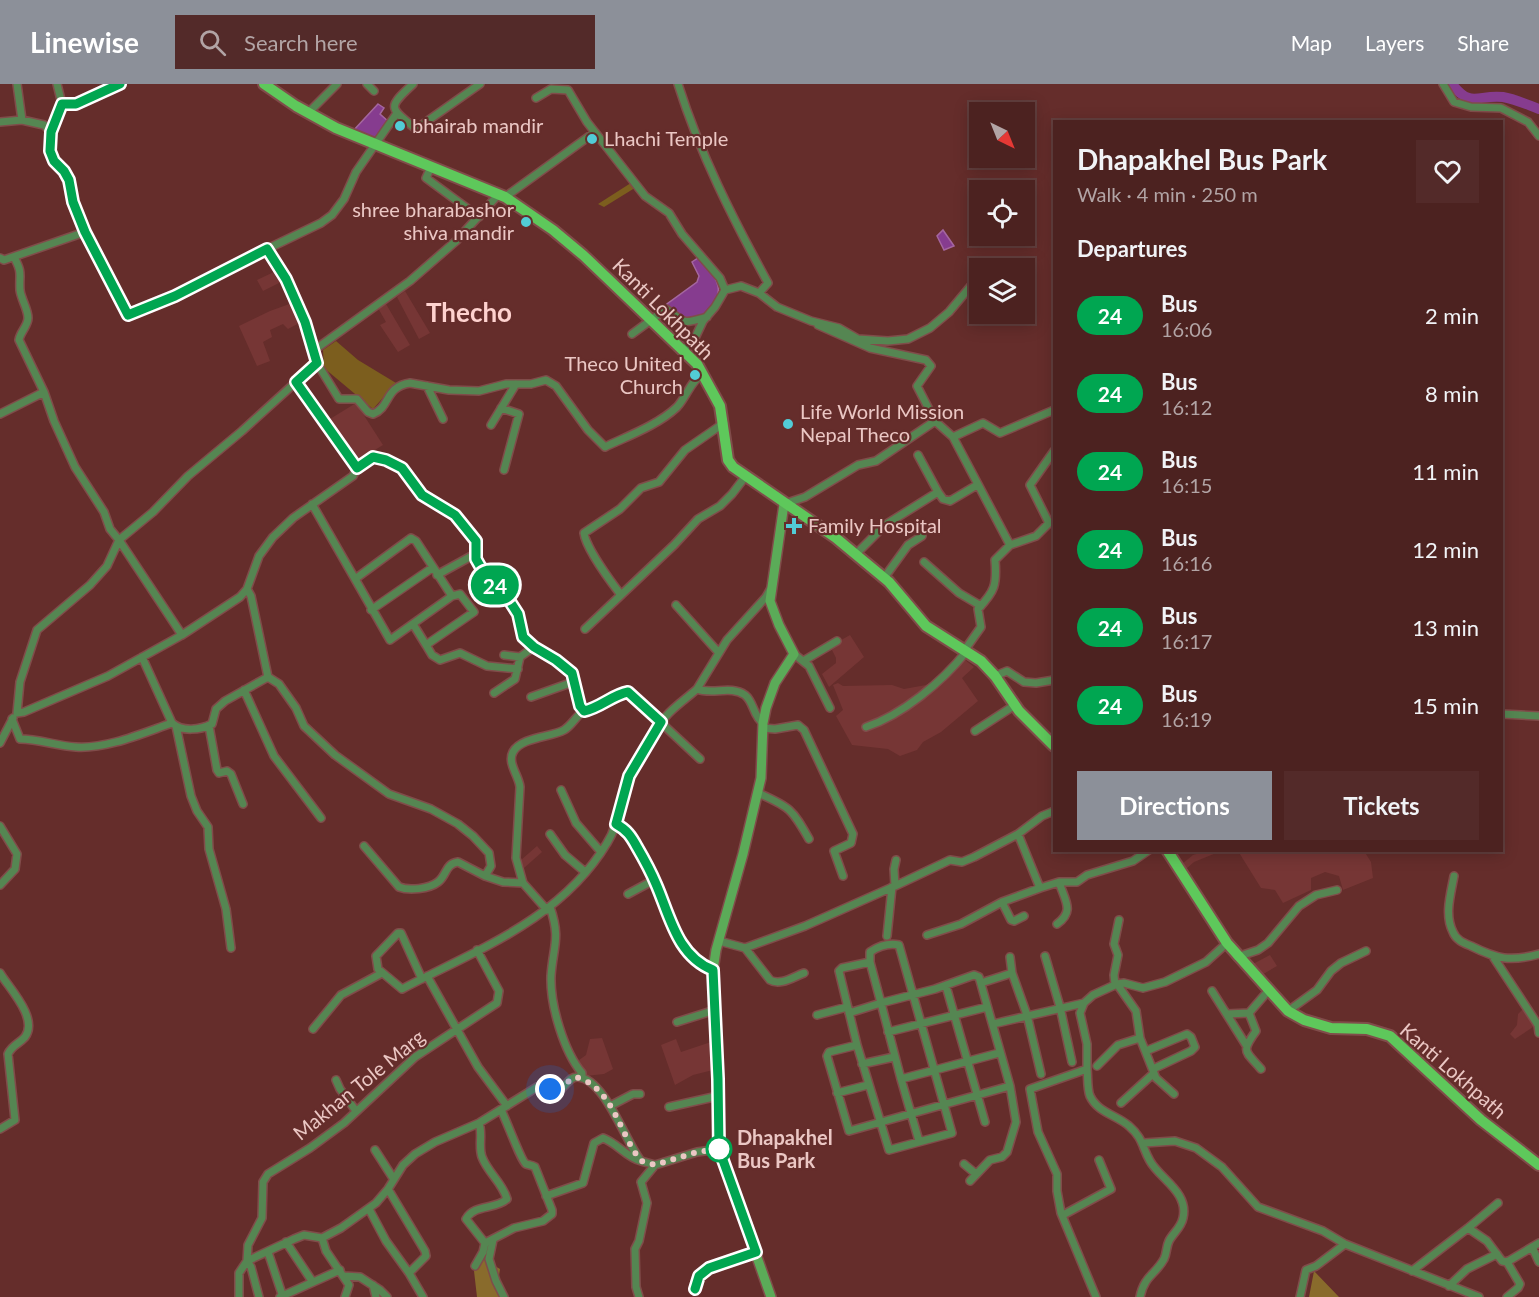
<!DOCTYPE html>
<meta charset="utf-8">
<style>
body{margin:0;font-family:Lato,sans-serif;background:#532a29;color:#f1f3f6;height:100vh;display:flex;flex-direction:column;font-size:22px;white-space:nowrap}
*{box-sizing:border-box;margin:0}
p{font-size:20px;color:#b2a4a5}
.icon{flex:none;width:33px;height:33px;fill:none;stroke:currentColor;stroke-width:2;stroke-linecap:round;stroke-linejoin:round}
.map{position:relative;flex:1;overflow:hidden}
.panel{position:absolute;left:1053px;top:36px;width:450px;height:732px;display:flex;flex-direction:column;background:#4c2220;border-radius:0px;box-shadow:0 3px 15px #0003,0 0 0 2px #633f3e}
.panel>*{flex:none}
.badge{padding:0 12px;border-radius:20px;font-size:21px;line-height:39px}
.needle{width:39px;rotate:137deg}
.controls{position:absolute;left:969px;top:18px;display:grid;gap:12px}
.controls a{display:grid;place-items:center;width:66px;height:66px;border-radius:0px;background:#4c2220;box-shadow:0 3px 15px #0003,0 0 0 2px #633f3e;font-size:30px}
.you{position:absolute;width:30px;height:30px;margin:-15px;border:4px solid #fff;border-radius:50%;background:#1a73e8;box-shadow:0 0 0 9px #1a73e833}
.map>.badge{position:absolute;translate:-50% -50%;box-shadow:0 0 0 3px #fff}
h2{padding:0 24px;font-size:22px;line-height:54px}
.round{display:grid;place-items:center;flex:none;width:63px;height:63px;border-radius:0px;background:#532a29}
.head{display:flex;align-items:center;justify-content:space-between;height:102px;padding:0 24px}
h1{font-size:28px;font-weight:700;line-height:45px}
.primary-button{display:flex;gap:12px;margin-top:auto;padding:12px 24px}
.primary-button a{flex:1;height:69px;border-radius:0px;background:#8c9099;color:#fff;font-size:24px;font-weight:700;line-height:69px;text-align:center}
.primary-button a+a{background:#532a29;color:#f1f3f6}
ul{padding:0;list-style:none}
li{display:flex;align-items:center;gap:18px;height:78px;padding:0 24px}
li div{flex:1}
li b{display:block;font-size:22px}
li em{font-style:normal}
li .badge{min-width:66px;font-weight:700;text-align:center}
header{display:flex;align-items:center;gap:36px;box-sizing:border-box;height:84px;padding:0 30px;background:#8c9099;color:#fff}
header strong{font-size:28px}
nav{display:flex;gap:33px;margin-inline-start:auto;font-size:21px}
.search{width:420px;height:54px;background:#532a29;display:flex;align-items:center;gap:15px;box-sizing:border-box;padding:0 21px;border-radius:0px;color:#b2a4a5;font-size:22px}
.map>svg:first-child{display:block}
.built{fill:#763635}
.green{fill:#7c5e1e}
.forest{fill:#896b2c}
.water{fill:#863c8f;stroke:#a4669f;stroke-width:1.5}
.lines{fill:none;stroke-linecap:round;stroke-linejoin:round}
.river{stroke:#863c8f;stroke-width:10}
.street-casing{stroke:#804c4a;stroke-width:10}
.secondary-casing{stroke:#804c4a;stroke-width:12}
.primary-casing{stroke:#804c4a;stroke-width:14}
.street{stroke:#558652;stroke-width:7}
.secondary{stroke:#5bab58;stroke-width:9}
.primary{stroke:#5ec85b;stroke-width:10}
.line-casing{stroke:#fff;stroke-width:14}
.line{stroke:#00a651;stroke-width:9}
.walk{stroke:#ebc7c4;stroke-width:6;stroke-dasharray:0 10.8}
.poi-dot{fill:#52ccd6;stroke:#652d2b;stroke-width:2}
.stop-dot{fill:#fff;stroke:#00a651;stroke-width:3}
.labels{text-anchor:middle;stroke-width:4.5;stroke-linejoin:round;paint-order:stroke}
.poi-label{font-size:20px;fill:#ebc7c4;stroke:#652d2b;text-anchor:start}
.street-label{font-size:20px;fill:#ebc7c4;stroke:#652d2b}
.stop-label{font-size:20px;font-weight:bold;fill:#ebc7c4;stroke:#652d2b;text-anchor:start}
.district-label{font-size:26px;font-weight:bold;fill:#fed2cf;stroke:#652d2b}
</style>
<header>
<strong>Linewise</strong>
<div class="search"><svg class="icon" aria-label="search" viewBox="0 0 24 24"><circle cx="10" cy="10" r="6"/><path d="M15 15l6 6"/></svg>Search here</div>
<nav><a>Map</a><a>Layers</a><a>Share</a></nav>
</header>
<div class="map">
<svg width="1539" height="1213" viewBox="0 0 1539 1213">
<rect width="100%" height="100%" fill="#652d2b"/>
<!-- built -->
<path class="built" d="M278 186 283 197 263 207 257 196Z
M405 207 430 249 419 255 397 213Z
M295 218 303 237 288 245 283 240 270 246 272 253 263 258 270 277 257 282 239 242 270 227Z
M386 220 410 261 398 268 380 241 386 238 378 224Z
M356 319 383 361 357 377 330 335Z
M850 551 864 573 829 603 822 590 836 579V574L832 566 839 561 836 559Z
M965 576 974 583 962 594 978 617 941 648 923 658 917 666 900 672 888 665 852 661 836 632 843 626 833 601 838 599 843 602 892 601 904 605 926 601 950 588Z
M537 762 542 768 524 784 521 776Z
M1206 767H1221L1194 778 1186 785 1182 780 1193 771Z
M1238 767H1364L1371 778 1373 794 1343 806 1339 792 1325 788 1311 794V806L1283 819 1275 806 1261 804Z
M1270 871 1277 882 1260 892 1251 881Z
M1525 923 1536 941 1515 955 1510 950 1517 941 1518 930Z
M602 954 613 985 604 990 585 992 575 979 586 971 590 955Z
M676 955 681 968 714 957 717 985 693 991 675 1001 661 961Z"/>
<!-- green -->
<path class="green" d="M634 97 638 102 604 123 598 120Z
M336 257 358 276 396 299 373 325 324 284 323 266Z"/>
<!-- forest -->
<path class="forest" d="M483 1175 500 1185 497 1206 501 1213H477L474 1187Z
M1314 1187 1339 1213H1309Z"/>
<!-- water -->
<path class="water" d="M378 20 384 24 380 30 389 38 376 56 353 47Z
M943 146 954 162 944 166 937 152Z
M698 174C705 182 716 191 718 202 721 220 703 233 689 238L667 224V220L697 198 699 192 692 178Z"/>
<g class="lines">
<!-- river -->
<path class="river" d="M1452 0C1471 25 1478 10 1503 13 1515 15 1528 21 1539 25"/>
<defs>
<path id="street" d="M17 0 22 36
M57 0 62 20
M367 0 374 7
M413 0C387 24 389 23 416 45L480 0
M678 0C700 70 733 135 768 199L759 209
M1443 0 1454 18 1471 23 1501 24 1528 38 1539 52
M536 14 551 5 568 6 587 38 645 112 669 129 682 150 720 194 725 206
M308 29 337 0
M0 38 22 36 44 41 51 48 50 67 54 77 64 87 73 118 85 148
M51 48 62 20H76L120 0
M431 83 426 94 479 133
M499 110 456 157 410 197 313 267 317 279 339 315H357L368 328 373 330C391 323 384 303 410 299L449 306 479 307 506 300H531L546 296 556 302 588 346 605 363C628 352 658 341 677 323 687 312 690 298 703 289
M505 113 595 48
M14 173C23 190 19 189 20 206 21 215 28 225 28 234 28 242 20 248 19 256L44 308 54 337 75 383 104 428 110 445 119 456 182 551
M0 174 4 176 85 148 128 231 175 211 267 165
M993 184 1015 178
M818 241 870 264 926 276 931 282 917 302 935 337
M632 250 666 225C687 240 682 240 707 233
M683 266 694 256 703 237 715 223 725 206 741 202 759 209 777 223 811 237 839 244 858 255 888 257 908 255 930 244 949 228 980 191
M313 267C303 230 288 198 267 165L321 139 332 131 344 115 356 88 397 29
M296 298 357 384 353 392 293 434 273 453 259 472 247 505 240 513 182 551 108 592 24 628 17 629 20 598 37 546 90 501 107 482 119 456 153 428 188 392 242 347 317 279
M427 302 443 335
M501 324 519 330 504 386
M0 330 44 308
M491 341 516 300
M953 353 983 339 1000 349 1054 326
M918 371 938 408
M357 384 373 373 386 376 402 384 422 411 455 431 476 457V475L480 482 509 515 518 530 523 553 534 563 556 576 572 589 576 609 584 627
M312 420 390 556 452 512 460 510 474 528 426 561 413 540
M784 420 805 413 858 381 876 377 935 337 953 353 1010 461 995 476C997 501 995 507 978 525L981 543 964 567
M1010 461 1036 452 1049 439 1030 401 1054 367
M856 470 885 441 938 408 943 415 950 417 977 401
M924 478 959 509 981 522
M437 491 477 469
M884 494 908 461 922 452
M355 495 411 454 416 457 452 512
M247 505 251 512 268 593 279 600 296 624 304 642 335 671 389 710 431 725 458 740 473 752 489 769 491 782 485 792 503 798 523 799
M621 511C611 498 586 464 584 449L620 425 641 404 659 398 685 366 724 339
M676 521 719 569
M371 526 432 484
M585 545 674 461 698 435 720 422 732 410 745 393
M426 561 432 571 440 576 460 569 487 582 518 585
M794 570 809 582 830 624
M504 571 520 573
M142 573 172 639
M805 576 837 557
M995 592 1007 587 1024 598 1036 599 1054 596
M697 605 727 556 766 513 770 506
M244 606 274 672 321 734
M494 609 515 595 520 573 534 563
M531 613 573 598
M1502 630 1539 632
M12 635 20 655C39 655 57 662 76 663 107 665 143 649 172 639 182 648 200 646 212 640L216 625 225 617 268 593
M176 642 191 712 197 727 208 743 209 765 226 825 231 864
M209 642 217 686 219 689 227 687 231 690 243 720
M866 643C902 631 942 598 966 568
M763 644 775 645 798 641 804 646 853 750 851 759 834 767 843 792
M975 647 1015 621
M0 659 13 634
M561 706 576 739 601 768
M758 709C790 723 792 725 809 755
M616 740C627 746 631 752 637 763 644 775 651 788 656 800 671 832 677 871 713 886
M0 742 17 770 15 785 0 801
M550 750 565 771 585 788
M1018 750 1040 804
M364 762 399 803C409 807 429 805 438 798 447 791 445 780 458 778L485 792
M1454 792C1451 809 1444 831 1453 848 1456 856 1464 859 1471 862 1497 875 1510 878 1539 870
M895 802 950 776 962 778 974 773 1018 750 1042 732 1054 727
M628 810 654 796
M1002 818 1011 836 1014 837 1024 832
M550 823C561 855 553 862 551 892 550 921 564 968 582 989V994
M547 826 523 799 516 774 520 703C519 692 507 679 513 668 521 653 552 653 564 646 571 642 575 634 581 629 586 626 593 626 599 623 609 619 616 611 628 608L700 675
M1057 840C1075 827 1065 817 1059 798
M927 851 961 840 1002 818 1040 804 1059 798H1077L1087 791 1133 777 1149 766
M887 852 892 803
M719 857 745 864 770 896C780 902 793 893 804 889
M745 864 805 842 895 802 894 785 896 776
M1045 872 1060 923 1072 978
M1010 873 1012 889 1027 931 1041 990
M1237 873 1258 866 1268 859 1299 822 1316 811 1337 806
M1494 874 1538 941 1539 949
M0 889C8 903 39 934 25 953 19 960 12 961 8 970L15 1036 0 1045
M427 892 478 983 507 1022
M422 895 401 849H398L376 872 378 885 402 905C476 866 561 836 607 759 618 742 619 722 625 703 633 679 651 647 669 629 678 620 688 613 697 605 712 611 731 601 745 611 754 618 753 632 763 639
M981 899 1012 889
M1117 900 1136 927 1140 954 1156 994 1174 1010
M1115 901 1114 891 1118 871 1114 860 1119 836
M946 902 985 1038
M1212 907 1246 961
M1288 927 1317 906 1331 887 1341 879 1366 867
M849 929 881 919 901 995
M1227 930 1249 929
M817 931 847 923
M677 938 715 926
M993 940 1084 919
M313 945 341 911 382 889
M888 948 987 923
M857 961 889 1066 952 1049 899 861C889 859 879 862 870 868V878
M1146 967 1187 950 1191 953 1195 963 1191 967 1153 985
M862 980 894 973
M1097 982 1118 961 1140 954
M1087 985C1088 992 1087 1005 1090 1012 1098 1029 1117 1031 1129 1042 1143 1054 1142 1063 1150 1077 1160 1095 1189 1108 1183 1134 1181 1144 1173 1149 1169 1157 1166 1163 1167 1169 1164 1175 1156 1190 1144 1192 1140 1213
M1261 985C1246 967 1240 969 1256 947L1249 929 1268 907
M336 996 340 1005 356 1027
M837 1009 868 1001
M1121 1019 1154 989
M610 1022 633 1010H640
M669 1023 718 1012
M919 1057 901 995 999 969
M1144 1059 1175 1057 1196 1064 1222 1083 1258 1123 1323 1147 1345 1160
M375 1066 393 1094
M964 1080 976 1090
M970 1097 990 1076 1002 1073 1007 1068 1016 1038 1010 1002 979 893 974 891 935 905 881 919 870 878 842 884 839 887 857 961 829 968 827 972 849 1047 1010 1002
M388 1105 425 1167 426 1172 409 1189 423 1213
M546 1112 583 1099 594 1059 603 1054C617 1059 626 1073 641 1077
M369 1125 386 1157 409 1189
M1063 1131 1111 1105 1099 1076
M1468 1144 1498 1119
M322 1154 326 1167 349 1201 345 1213
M493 1156 489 1175 496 1197 504 1213
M286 1158 312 1197
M485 1159 514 1144 543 1137 552 1130V1126L535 1083C532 1081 529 1081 526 1080 521 1077 506 1035 501 1026
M1532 1163 1539 1178
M268 1168 283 1213
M1507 1178 1520 1200 1518 1204 1507 1213
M475 1182 483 1168 485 1159 466 1135C474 1120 495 1126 507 1115 502 1098 488 1089 482 1073 478 1062 483 1050 479 1039
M1412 1187 1468 1144 1487 1157 1502 1177 1507 1178 1539 1159
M344 1192 360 1193 380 1206 387 1213
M373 1201 376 1213
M1449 1202 1467 1185 1497 1170
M695 1205 702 1188 756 1168
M239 1213V1189L247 1177 248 1161 262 1134 263 1098 268 1090 310 1064 344 1039 415 973 497 919 499 907 477 866
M259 1213 251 1183 247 1177 294 1155 304 1151 322 1154 341 1144 376 1119 388 1105 403 1081 415 1070 435 1058 479 1039 537 1003C544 1002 547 1006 554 1007 565 1008 567 992 578 993 605 995 626 1059 641 1077L655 1081 697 1068 719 1065
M280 1213 340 1186
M639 1213 636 1203 635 1165 639 1157 647 1119 641 1098 655 1081
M1096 1213 1061 1129 1057 1107V1090L1038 1048 1030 1005 1087 985V960L1080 929 1084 919 1093 911 1117 900 1124 899 1143 904 1165 898 1206 878 1227 859
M1300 1213 1306 1186 1316 1182 1345 1160 1479 1213"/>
<path id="secondary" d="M771 1213 719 1065 718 995 713 886 716 866 743 770 761 694 763 639 766 624 775 599 794 570 779 541 770 517 784 420"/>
<path id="primary" d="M264 0 296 22 336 44 505 113 553 146 583 171 697 280 720 322 728 376 733 383 836 454 889 498 926 542 981 577 995 592 1019 627 1054 662
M1167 766 1227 859 1288 927 1304 936 1331 944 1367 945 1390 952 1481 1036 1539 1081"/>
</defs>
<!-- street casing -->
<use href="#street" class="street-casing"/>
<!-- secondary casing -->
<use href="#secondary" class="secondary-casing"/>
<!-- primary casing -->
<use href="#primary" class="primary-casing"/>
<!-- street -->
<use href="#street" class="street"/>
<!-- secondary -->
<use href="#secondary" class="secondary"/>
<!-- primary -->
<use href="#primary" class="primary"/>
</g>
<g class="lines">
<defs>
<path id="line" d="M120 0 76 20H62L51 48 50 67 54 77 64 87 69 96 73 118 85 148 128 231 175 212 267 165 286 195 305 238 317 279 296 298 357 384 373 373 386 376 402 384 422 411 455 431 476 457V475L480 482 509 516 518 530 523 553 534 563 556 576 572 589 580 622 584 627C600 624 612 611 628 608L661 638 629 692 616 740C627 746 631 752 637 763 644 775 651 788 656 800 670 832 677 872 713 886L718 995 719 1065 756 1168 709 1184 699 1192 695 1205"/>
</defs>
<!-- line casing -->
<use href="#line" class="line-casing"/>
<!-- line -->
<use href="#line" class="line"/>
<!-- walk -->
<path class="walk" d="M550 1005C565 1012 567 988 582 995 615 1010 620 1051 641 1077L655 1081 697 1068 719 1065"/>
</g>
<!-- markers -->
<g class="poi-dot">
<circle cx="400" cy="42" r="6"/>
<circle cx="592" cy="55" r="6"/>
<circle cx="526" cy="138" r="6"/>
<circle cx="695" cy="291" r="6"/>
<circle cx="788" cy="340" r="6"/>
<path d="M791 433h6v6h6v6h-6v6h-6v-6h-6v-6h6z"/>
</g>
<circle class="stop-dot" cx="719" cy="1065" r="12"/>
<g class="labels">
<!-- poi labels -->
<g class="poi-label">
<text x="412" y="49">bhairab mandir</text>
<text x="604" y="62">Lhachi Temple</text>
<text x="514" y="133" text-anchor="end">shree bharabashor<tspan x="514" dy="23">shiva mandir</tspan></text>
<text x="683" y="287" text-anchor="end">Theco United<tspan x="683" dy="23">Church</tspan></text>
<text x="800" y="335">Life World Mission<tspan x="800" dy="23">Nepal Theco</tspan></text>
<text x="808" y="449">Family Hospital</text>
</g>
<!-- street labels -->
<g class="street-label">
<text transform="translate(663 225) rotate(45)" y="7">Kanti Lokhpath</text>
<text transform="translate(1453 987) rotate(41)" y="7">Kanti Lokhpath</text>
<text transform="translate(359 1001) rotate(-39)" y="7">Makhan Tole Marg</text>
</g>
<!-- stop labels -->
<g class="stop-label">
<text x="737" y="1061">Dhapakhel<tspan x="737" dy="23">Bus Park</tspan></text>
</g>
<!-- district labels -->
<g class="district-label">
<text x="469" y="238">Thecho</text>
</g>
</g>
</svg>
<div class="controls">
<a><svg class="needle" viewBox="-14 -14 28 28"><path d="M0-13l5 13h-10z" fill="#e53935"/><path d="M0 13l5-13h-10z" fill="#b2a4a5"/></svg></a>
<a><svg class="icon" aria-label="locate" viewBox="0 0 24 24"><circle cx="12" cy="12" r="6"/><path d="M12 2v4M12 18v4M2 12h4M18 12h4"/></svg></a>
<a><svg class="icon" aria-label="layers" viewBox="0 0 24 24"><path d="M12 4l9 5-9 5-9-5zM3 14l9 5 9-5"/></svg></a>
</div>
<div class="you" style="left:550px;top:1005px"></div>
<b class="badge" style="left:495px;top:501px;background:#00a651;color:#fff">24</b>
<section class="panel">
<div class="head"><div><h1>Dhapakhel Bus Park</h1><p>Walk · 4 min · 250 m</p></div><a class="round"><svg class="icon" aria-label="heart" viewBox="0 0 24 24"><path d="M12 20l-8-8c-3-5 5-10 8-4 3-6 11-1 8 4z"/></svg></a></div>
<h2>Departures</h2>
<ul>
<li><span class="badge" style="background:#00a651;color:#fff">24</span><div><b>Bus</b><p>16:06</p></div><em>2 min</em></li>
<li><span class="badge" style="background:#00a651;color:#fff">24</span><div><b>Bus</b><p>16:12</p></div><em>8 min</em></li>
<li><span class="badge" style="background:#00a651;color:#fff">24</span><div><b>Bus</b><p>16:15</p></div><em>11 min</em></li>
<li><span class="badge" style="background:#00a651;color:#fff">24</span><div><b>Bus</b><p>16:16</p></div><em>12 min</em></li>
<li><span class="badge" style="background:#00a651;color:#fff">24</span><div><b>Bus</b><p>16:17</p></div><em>13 min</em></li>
<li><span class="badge" style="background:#00a651;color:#fff">24</span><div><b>Bus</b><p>16:19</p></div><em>15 min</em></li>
</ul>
<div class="primary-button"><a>Directions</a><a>Tickets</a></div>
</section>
</div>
